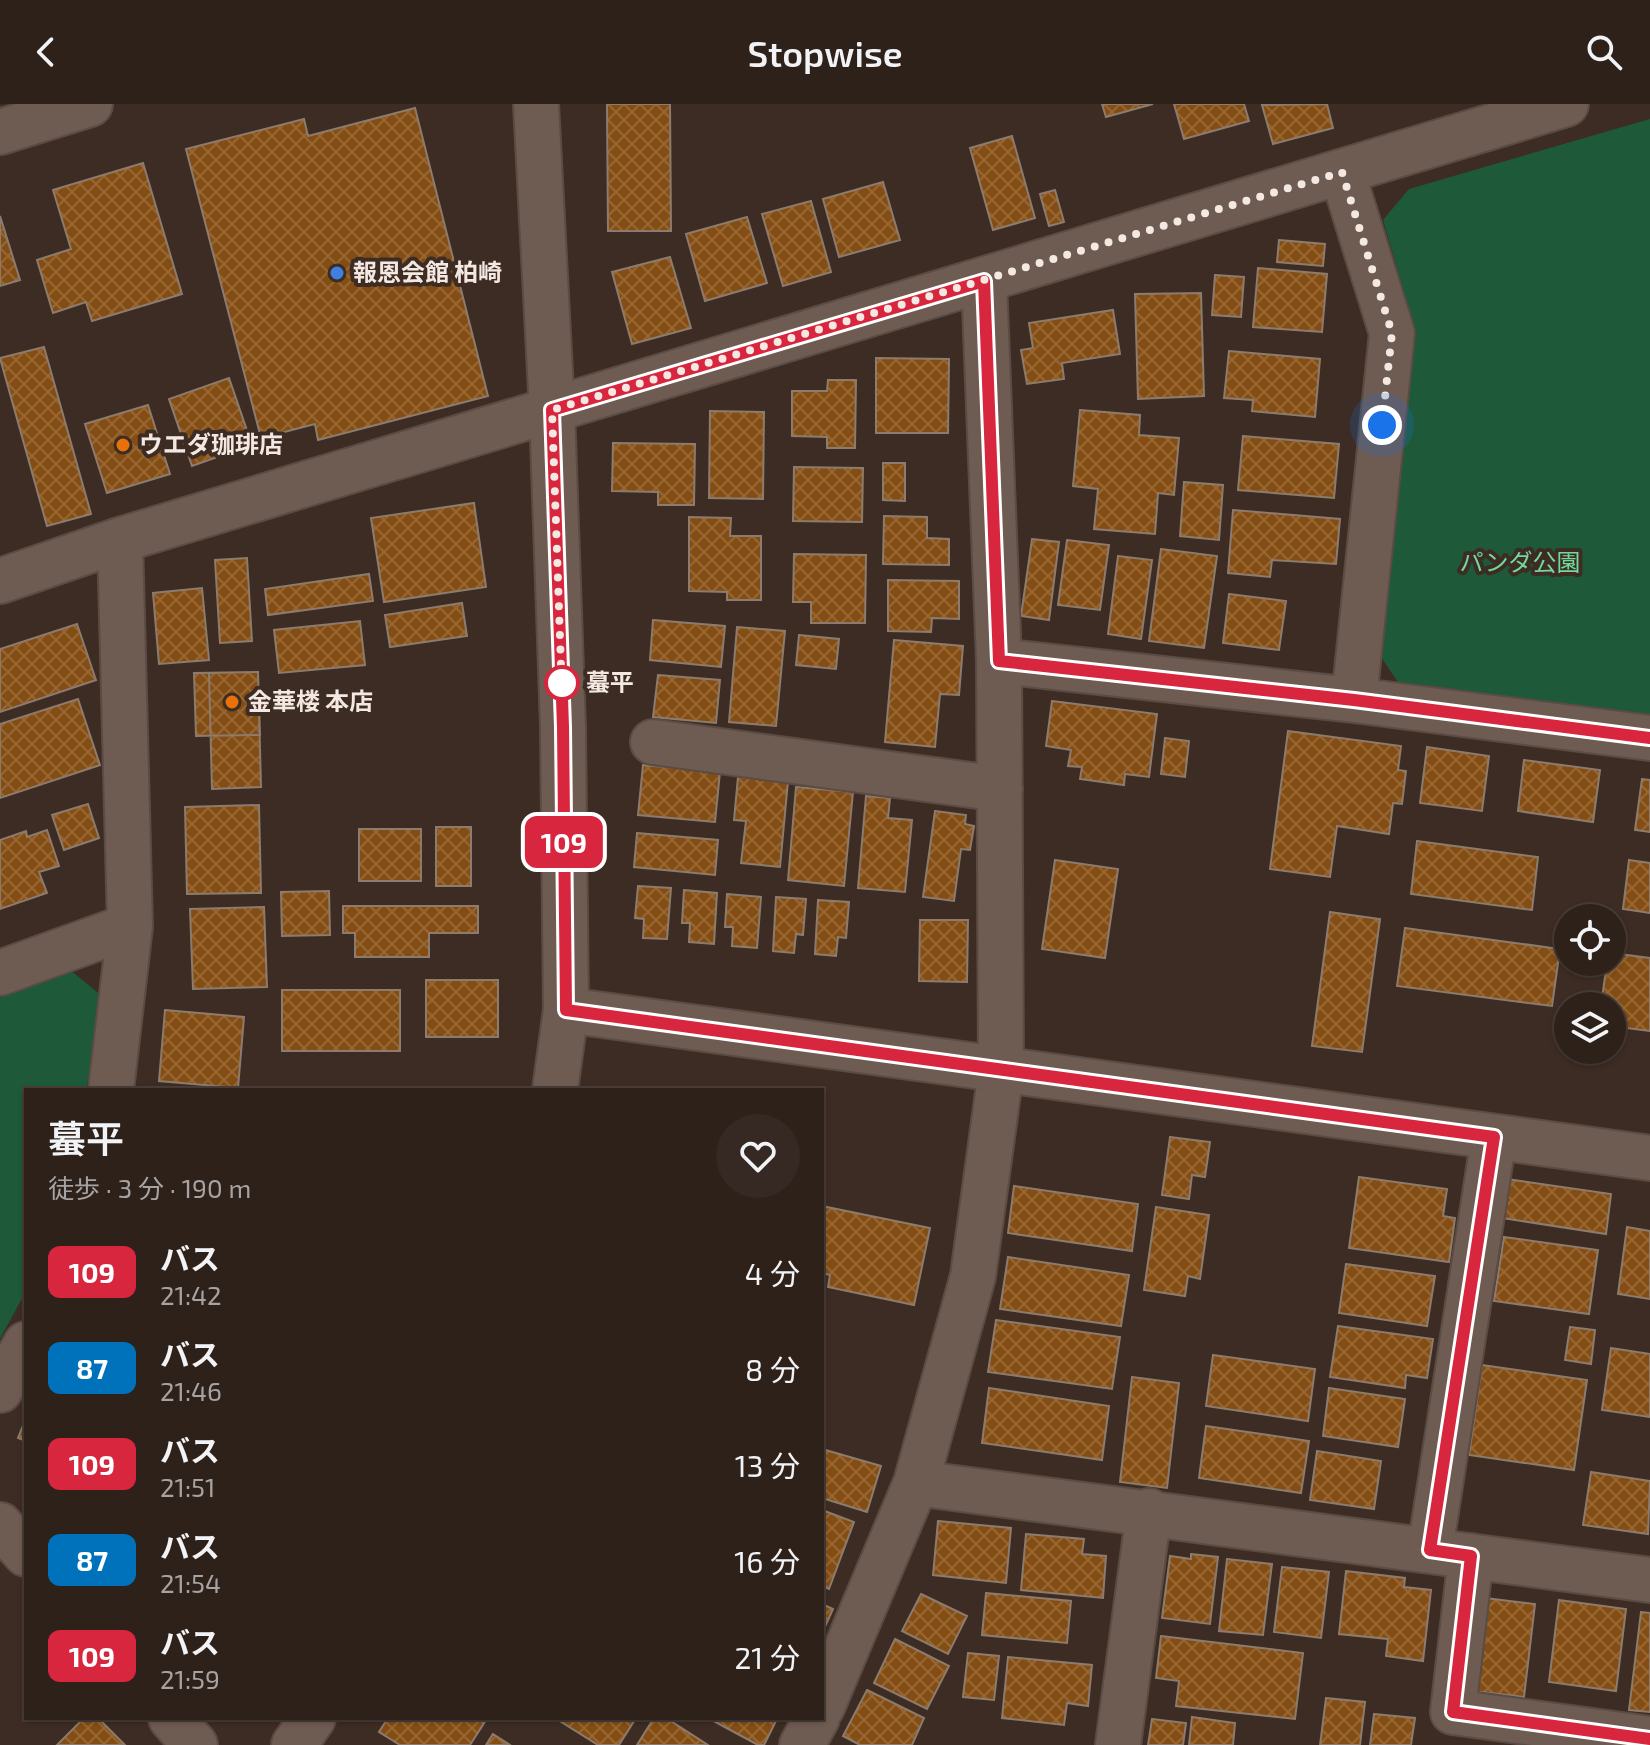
<!DOCTYPE html>
<html lang="ja">
<meta charset="utf-8">
<style>
body{margin:0;font-family:"Exo 2","Noto Sans JP",sans-serif;background:#362923;color:#f1f3f6;height:100vh;display:flex;flex-direction:column;font-size:30px;white-space:nowrap}
*{box-sizing:border-box;margin:0}
p{font-size:26px;color:#a7a3a2}
.icon{flex:none;width:44px;height:44px;fill:none;stroke:currentColor;stroke-width:2;stroke-linecap:round;stroke-linejoin:round}
.map{position:relative;flex:1;overflow:hidden}
.sheet{position:absolute;left:24px;top:984px;width:800px;height:632px;display:flex;flex-direction:column;background:#2e211a;border-radius:0px;box-shadow:0 2px 6px #0004,0 0 0 2px #493e39}
.sheet>*{flex:none}
.badge{padding:0 16px;border-radius:12px;font-size:28px;line-height:52px}
.fabs{position:absolute;left:1554px;top:800px;display:grid;gap:16px}
.fabs a{display:grid;place-items:center;width:72px;height:72px;border-radius:50%;background:#2e211a;box-shadow:0 2px 6px #0004,0 0 0 2px #493e39;font-size:40px}
.you{position:absolute;width:40px;height:40px;margin:-20px;border:6px solid #fff;border-radius:50%;background:#1a73e8;box-shadow:0 0 0 12px #1a73e833}
.map>.badge{position:absolute;translate:-50% -50%;box-shadow:0 0 0 4px #fff}
.round{display:grid;place-items:center;flex:none;width:84px;height:84px;border-radius:42px;background:#362923}
.head{display:flex;align-items:center;justify-content:space-between;height:136px;padding:0 24px}
h1{font-size:38px;font-weight:600;line-height:60px}
ul{padding:0;list-style:none}
li{display:flex;align-items:center;gap:24px;height:96px;padding:0 24px}
li div{flex:1}
li b{display:block;font-size:30px}
li em{font-style:normal}
li .badge{min-width:88px;font-weight:700;text-align:center}
header{display:flex;justify-content:space-between;align-items:center;height:104px;padding:0 24px;background:#2e211a;font-size:36px;font-weight:600}
.map>svg:first-child{display:block}
.green{fill:#1e5a3a}
.building{fill:url(#building-cross-hatch);stroke:#8d7b6d;stroke-width:2}
.lines{fill:none;stroke-linecap:round;stroke-linejoin:round}
.minor-casing{stroke:#5a4b44;stroke-width:48}
.tertiary-casing{stroke:#5a4b44;stroke-width:48}
.minor{stroke:#6e5b51;stroke-width:44}
.tertiary{stroke:#6e5b51;stroke-width:44}
.line-casing{stroke:#fff;stroke-width:18}
.line{stroke:#d7263d;stroke-width:12}
.walk{stroke:#f4e8e2;stroke-width:8;stroke-dasharray:0 14.4}
.shop-dot{fill:#3f7fe0;stroke:#3d2c23;stroke-width:3}
.food-dot{fill:#e8710a;stroke:#3d2c23;stroke-width:3}
.stop-dot{fill:#fff;stroke:#d7263d;stroke-width:4}
.labels{text-anchor:middle;stroke-width:8;stroke-linejoin:round;paint-order:stroke}
.poi-label{font-size:24px;font-weight:bold;fill:#f4e8e2;stroke:#3d2c23;text-anchor:start}
.park-label{font-size:24px;fill:#72d99d;stroke:#3d2c23}
.stop-label{font-size:24px;font-weight:bold;fill:#f4e8e2;stroke:#3d2c23;text-anchor:start}
</style>
<header><svg class="icon" aria-label="back" viewBox="0 0 24 24"><path d="M15 5l-7 7 7 7"/></svg>Stopwise<svg class="icon" aria-label="search" viewBox="0 0 24 24"><circle cx="10" cy="10" r="6"/><path d="M15 15l6 6"/></svg></header>
<div class="map">
<svg width="1650" height="1641" viewBox="0 0 1650 1641">
<defs>
<pattern id="building-cross-hatch" width="8" height="8" patternUnits="userSpaceOnUse" patternTransform="scale(2)"><rect width="8" height="8" fill="#844d13"/><path d="M0 0l8 8M0 8l8-8" fill="none" stroke="#966735"/></pattern>
</defs>
<rect width="100%" height="100%" fill="#3d2c23"/>
<!-- green -->
<path class="green" d="M1650 15V613L1400 581 1381 553 1412 215 1383 116 1409 85Z
M69 865 103 893 86 986H26V1187L0 1235V892Z"/>
<!-- building -->
<path class="building" d="M607 0H670L671 127H608Z
M1102 0H1153L1106 13Z
M1174 0H1244L1249 17 1184 35Z
M1327 0 1333 24 1273 40 1262 1Z
M415 4 488 292 318 336 315 320 261 334 186 45 304 15 308 32Z
M1012 32 1035 114 993 126 970 44Z
M143 59 182 190 92 217 86 198 53 209 37 156 71 145 53 86Z
M883 78 900 136 839 153 823 95Z
M1055 86 1064 118 1049 122 1040 90Z
M811 97 831 168 783 182 762 110Z
M0 112 20 176 0 182Z
M747 113 767 179 705 197 686 130Z
M1279 136 1325 140 1323 162 1277 158Z
M670 153 691 224 632 240 612 168Z
M1258 164 1327 170 1322 228 1253 223Z
M1215 171 1244 173 1241 213 1212 211Z
M1201 189 1204 292 1138 295 1135 190Z
M1113 206 1120 250 1062 259 1064 275 1027 280 1021 246 1033 244 1029 219Z
M44 243 91 410 47 422 0 254Z
M1229 247 1320 255 1315 313 1252 307 1253 296 1224 294Z
M876 254 949 255 948 329H876Z
M229 274 252 341 192 362 169 295Z
M828 276H856L855 344H827V333L792 332V287H827Z
M148 301 170 370 107 389 85 320Z
M1080 306 1140 311 1139 331 1179 334 1174 391 1158 389 1155 430 1094 425 1098 385 1073 382Z
M710 307 764 308 763 395 709 394Z
M1243 332 1339 340 1334 394 1238 386Z
M613 339 695 340 694 401H658V388L612 387Z
M883 359H905V397L883 396Z
M794 363 863 364 862 418 793 417Z
M1184 378 1223 381 1219 436 1180 432Z
M474 399 486 483 384 498 371 414Z
M1233 406 1340 415 1336 460 1272 456 1270 473 1228 469Z
M884 412 927 413V434L949 435V461L883 460Z
M689 413 731 414 730 432H761V496H727V488L689 487Z
M1032 435 1059 438 1049 516 1021 512Z
M1067 436 1109 441 1100 506 1058 501Z
M1161 445 1217 452 1204 544 1149 537Z
M794 450 866 451 865 519H811V498H793Z
M1118 452 1152 456 1141 535 1108 530Z
M247 454 252 537 220 539 215 456Z
M369 470 373 497 268 511 265 485Z
M888 476 959 477V515L932 514 931 528 888 527Z
M202 484 209 556 159 560 153 489Z
M1229 490 1286 497 1279 546 1223 539Z
M462 499 467 532 390 543 385 511Z
M653 516 725 522 721 563 650 556Z
M360 517 365 561 279 569 274 526Z
M77 520 96 576 0 608V545Z
M737 523 785 527 776 622 729 618Z
M799 531 839 535 836 565 796 561Z
M894 536 963 542 959 591 940 590 935 643 885 638Z
M258 568 260 631 196 632 194 569Z
M258 568 261 683 212 685 209 569Z
M658 571 720 576 716 619 653 613Z
M78 595 100 661 0 694V620Z
M1052 597 1157 610 1149 673 1125 670 1124 681 1080 675 1082 663 1068 662 1071 646 1046 642Z
M1288 627 1401 642 1398 666 1406 667 1402 700 1393 699 1389 730 1337 722 1330 773 1270 765Z
M1165 634 1189 637 1185 673 1161 670Z
M1427 643 1489 652 1482 707 1420 699Z
M1524 656 1600 666 1593 718 1518 707Z
M643 661 720 668 715 718 638 711Z
M738 673 788 677 780 763 741 759 746 717 734 716Z
M1642 675 1650 676V728L1635 726Z
M796 683 853 688 844 782 788 776Z
M866 692 890 694 888 714 912 716 905 788 858 784Z
M88 700 99 734 64 746 52 711Z
M259 701 261 789 187 790 185 703Z
M935 707 966 711 965 720 974 722 970 746 961 745 954 797 923 793Z
M436 723H471V782H436Z
M359 725H421V777H359Z
M47 726 59 762 39 768 47 789 0 805V736L26 727 27 733Z
M637 729 718 736 715 771 634 763Z
M1417 737 1538 753 1532 806 1411 790Z
M1055 756 1118 765 1105 854 1042 845Z
M1629 756 1650 759V809L1623 805Z
M638 782 671 784 667 835 643 834 644 815 635 814Z
M684 786 717 789 714 840 689 838 690 819H682Z
M329 787 330 831 282 832 281 788Z
M727 790 761 793 757 844 732 842 733 823H725Z
M776 793 806 795 803 831 796 830 794 849 773 847Z
M818 796 849 798 846 834 838 833 836 852 815 850Z
M343 802H478V829H429V853H355V829H343Z
M264 803 267 883 193 885 190 805Z
M1330 808 1380 815 1362 948 1312 942Z
M920 816H968L967 878 919 877Z
M1405 824 1560 845 1552 902 1397 882Z
M1612 849 1650 854V927L1618 923 1620 913 1612 911V902H1601L1607 858H1612Z
M426 876H498V933H426Z
M282 886H400V947H282Z
M165 906 244 913 238 984 159 977Z
M1170 1033 1210 1038 1205 1073 1192 1071 1189 1095 1162 1091Z
M1359 1073 1447 1085 1443 1112 1455 1114 1449 1158 1349 1144Z
M1507 1075 1611 1090 1606 1130 1502 1114Z
M1014 1082 1138 1100 1132 1147 1008 1129Z
M822 1102 930 1124 914 1201 828 1183 830 1171 822 1169Z
M1156 1103 1209 1111 1200 1175 1188 1172 1185 1192 1144 1186Z
M1627 1123 1650 1127V1195L1618 1190Z
M1504 1133 1598 1146 1589 1210 1494 1197Z
M1008 1153 1129 1171 1121 1222 1000 1205Z
M1346 1160 1435 1172 1427 1222 1339 1209Z
M996 1216 1120 1233 1112 1285 988 1268Z
M1338 1222 1433 1235 1427 1274 1406 1271 1405 1284 1330 1273Z
M1570 1223 1595 1226 1591 1260 1565 1256Z
M1611 1244 1650 1250V1313L1602 1306Z
M1213 1251 1315 1265 1308 1317 1206 1302Z
M1482 1261 1587 1276 1574 1366 1469 1351Z
M1132 1273 1179 1279 1167 1384 1120 1378Z
M989 1284 1109 1302 1102 1356 982 1339Z
M1329 1284 1405 1295 1398 1343 1323 1332Z
M26 1314V1337L18 1334Z
M1206 1322 1309 1337 1301 1389 1199 1374Z
M822 1345 881 1362 867 1408 822 1394Z
M1317 1347 1381 1357 1374 1405 1310 1396Z
M1591 1368 1650 1377 1648 1430 1583 1421Z
M822 1406 854 1418 829 1485 822 1482Z
M938 1417 1011 1424 1006 1479 933 1471Z
M1026 1430 1084 1435 1082 1450 1106 1452 1103 1494 1021 1486Z
M1191 1450 1218 1453 1210 1520 1162 1514 1170 1452 1191 1455Z
M1227 1455 1272 1460 1263 1531 1219 1527Z
M1282 1463 1329 1468 1321 1534 1274 1528Z
M1346 1467 1405 1474 1404 1483 1431 1486 1423 1557 1386 1552 1388 1535 1339 1530Z
M986 1489 1071 1497 1067 1539 982 1531Z
M921 1490 967 1512 948 1550 902 1527Z
M1485 1494 1535 1500 1524 1593 1473 1587Z
M1559 1496 1626 1505 1616 1587 1549 1578Z
M822 1500 833 1505 824 1525 822 1524Z
M1641 1508 1650 1509V1608L1629 1606Z
M1161 1532 1303 1549 1295 1615 1176 1602 1179 1577 1156 1574Z
M895 1535 949 1562 927 1605 874 1579Z
M968 1549 999 1552 994 1596 963 1593Z
M1008 1553 1092 1561 1088 1602 1067 1599 1064 1621 1002 1614Z
M867 1586 924 1614 912 1641H860L843 1632Z
M1326 1594 1365 1598 1360 1641H1320Z
M1374 1610 1415 1614 1411 1641H1370Z
M1192 1613 1235 1619 1233 1641H1189Z
M84 1614H98L125 1641H57Z
M388 1614H483L486 1616 470 1641H400L379 1628Z
M555 1614H636L619 1641H598Z
M654 1614H666L708 1641H637Z
M708 1614H775L777 1615 764 1641H758Z
M1152 1615 1186 1619 1183 1641H1148Z
M493 1630 510 1641H486Z"/>
<g class="lines">
<defs>
<path id="minor" d="M1342 68 1392 229 1354 596
M0 477 120 436 1566 0
M999 557 1354 596 1650 634
M653 638 1000 685
M0 869 130 822
M111 986 130 822 120 436
M0 1286 26 1240
M916 1379 1650 1476
M0 1421 26 1450
M1430 1446 1494 1033
M1471 1452 1453 1608 1650 1635
M822 1603 916 1379 973 1172 1001 967 999 557 984 177
M171 1614 195 1641
M802 1641 817 1614
M1118 1641 1149 1407"/>
<path id="tertiary" d="M536 0 552 306 563 623 566 906 555 986
M0 28 90 0
M566 906 1650 1054
M294 1641 313 1614"/>
</defs>
<!-- minor casing -->
<use href="#minor" class="minor-casing"/>
<!-- tertiary casing -->
<use href="#tertiary" class="tertiary-casing"/>
<!-- minor -->
<use href="#minor" class="minor"/>
<!-- tertiary -->
<use href="#tertiary" class="tertiary"/>
</g>
<g class="lines">
<defs>
<path id="line" d="M1650 634 1354 596 999 557 984 177 552 306 563 623 566 906 1494 1033 1430 1446 1471 1452 1453 1608 1650 1635"/>
</defs>
<!-- line casing -->
<use href="#line" class="line-casing"/>
<!-- line -->
<use href="#line" class="line"/>
<!-- walk -->
<path class="walk" d="M562 579V591L552 306 1342 68 1392 229 1382 321"/>
</g>
<!-- markers -->
<circle class="shop-dot" cx="337" cy="169" r="8"/>
<g class="food-dot">
<circle cx="123" cy="341" r="8"/>
<circle cx="232" cy="598" r="8"/>
</g>
<circle class="stop-dot" cx="562" cy="579" r="16"/>
<g class="labels">
<!-- poi labels -->
<g class="poi-label">
<text x="353" y="177">報恩会館 柏崎</text>
<text x="139" y="349">ウエダ珈琲店</text>
<text x="248" y="606">金華楼 本店</text>
</g>
<!-- park labels -->
<g class="park-label">
<text x="1520" y="467">パンダ公園</text>
</g>
<!-- stop labels -->
<g class="stop-label">
<text x="586" y="587">蟇平</text>
</g>
</g>
</svg>
<div class="fabs">
<a><svg class="icon" aria-label="locate" viewBox="0 0 24 24"><circle cx="12" cy="12" r="6"/><path d="M12 2v4M12 18v4M2 12h4M18 12h4"/></svg></a>
<a><svg class="icon" aria-label="layers" viewBox="0 0 24 24"><path d="M12 4l9 5-9 5-9-5zM3 14l9 5 9-5"/></svg></a>
</div>
<div class="you" style="left:1382px;top:321px"></div>
<b class="badge" style="left:564px;top:738px;background:#d7263d;color:#fff">109</b>
<section class="sheet">
<div class="head"><div><h1>蟇平</h1><p>徒歩 · 3 分 · 190 m</p></div><a class="round"><svg class="icon" aria-label="heart" viewBox="0 0 24 24"><path d="M12 20l-8-8c-3-5 5-10 8-4 3-6 11-1 8 4z"/></svg></a></div>
<ul>
<li><span class="badge" style="background:#d7263d;color:#fff">109</span><div><b>バス</b><p>21:42</p></div><em>4 分</em></li>
<li><span class="badge" style="background:#0072bc;color:#fff">87</span><div><b>バス</b><p>21:46</p></div><em>8 分</em></li>
<li><span class="badge" style="background:#d7263d;color:#fff">109</span><div><b>バス</b><p>21:51</p></div><em>13 分</em></li>
<li><span class="badge" style="background:#0072bc;color:#fff">87</span><div><b>バス</b><p>21:54</p></div><em>16 分</em></li>
<li><span class="badge" style="background:#d7263d;color:#fff">109</span><div><b>バス</b><p>21:59</p></div><em>21 分</em></li>
</ul>
</section>
</div>
